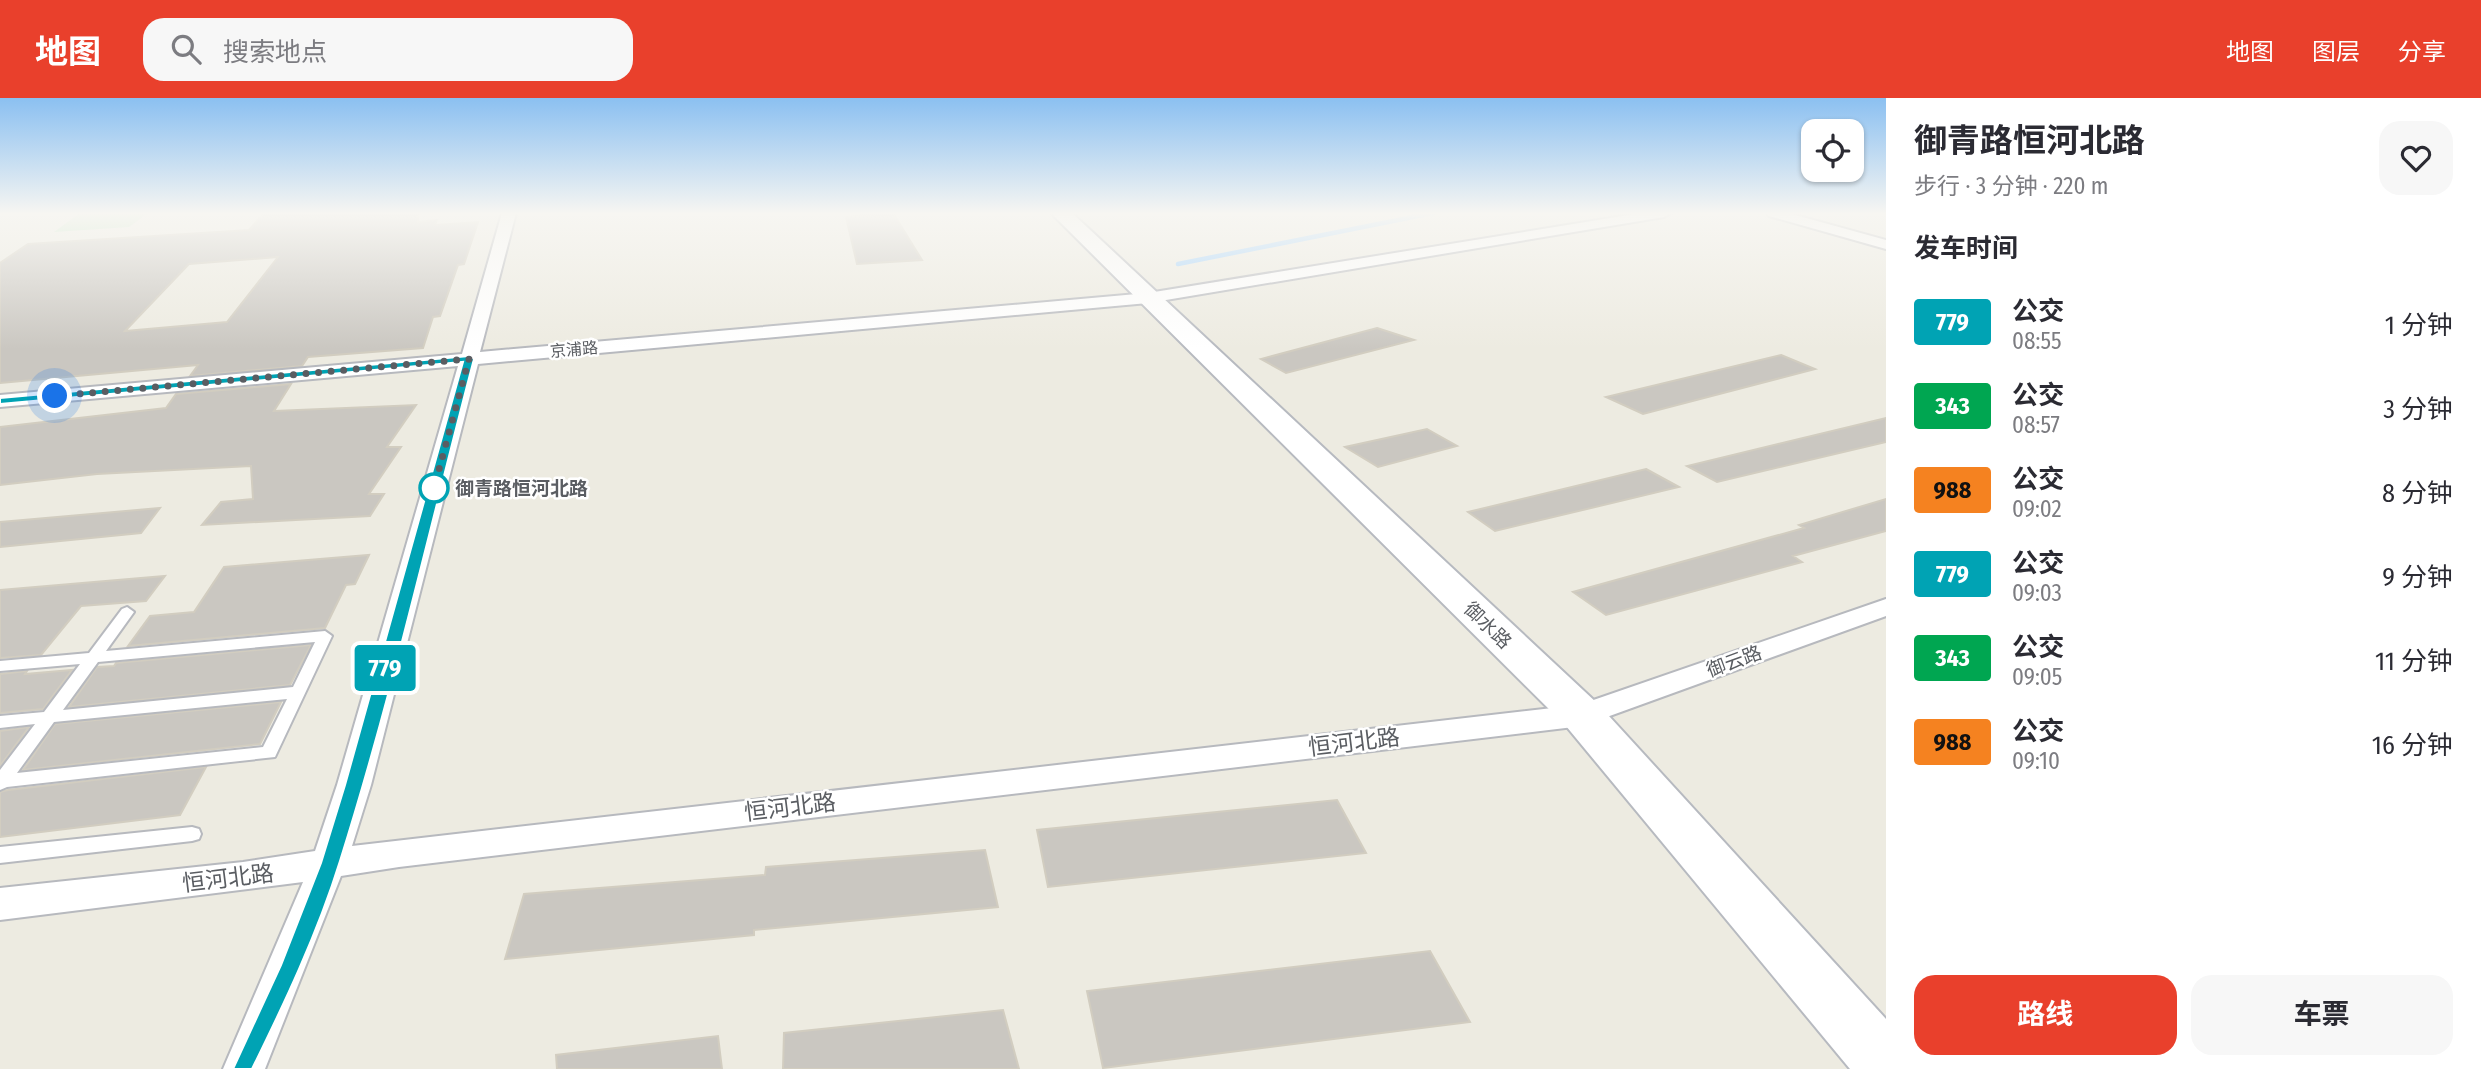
<!DOCTYPE html>
<html lang="zh">
<meta charset="utf-8">
<style>
body{margin:0;font-family:"Fira Sans Condensed","Noto Sans SC",sans-serif;background:#f7f7f7;color:#2b2b33;height:100vh;display:flex;flex-direction:column;font-size:26px;white-space:nowrap}
*{box-sizing:border-box;margin:0}
p{font-size:23px;color:#7c7c81}
.icon{flex:none;width:38px;height:38px;fill:none;stroke:currentColor;stroke-width:2;stroke-linecap:round;stroke-linejoin:round}
.map{position:relative;flex:1;overflow:hidden}
.sheet{display:flex;flex-direction:column;background:#fff;width:595px}
.sheet>*{flex:none}
.badge{padding:0 14px;border-radius:5px;font-size:24px;line-height:46px}
.tools{position:absolute;left:1801px;top:21px;display:grid;gap:14px}
.tools a{display:grid;place-items:center;width:63px;height:63px;border-radius:14px;background:#fff;box-shadow:0 2px 5px #0004;font-size:35px}
.you{position:absolute;width:35px;height:35px;margin:-18px;border:5px solid #fff;border-radius:50%;background:#1a73e8;box-shadow:0 0 0 10px #1a73e833}
.map>.badge{position:absolute;translate:-50% -50%;box-shadow:0 0 0 4px #fff}
h2{padding:0 28px;font-size:26px;line-height:63px}
.round{display:grid;place-items:center;flex:none;width:74px;height:74px;border-radius:21px;background:#f7f7f7}
.summary{display:flex;align-items:center;justify-content:space-between;height:119px;padding:0 28px}
h1{font-size:33px;font-weight:700;line-height:52px}
.button{display:flex;gap:14px;margin-top:auto;padding:14px 28px}
.button a{flex:1;height:80px;border-radius:21px;background:#e9402c;color:#fff;font-size:28px;font-weight:700;line-height:80px;text-align:center}
.button a+a{background:#f7f7f7;color:#2b2b33}
ul{padding:0;list-style:none}
li{display:flex;align-items:center;gap:21px;height:84px;padding:0 28px}
li div{flex:1}
li b{display:block;font-size:26px}
li em{font-style:normal}
li .badge{min-width:77px;font-weight:700;text-align:center}
header{display:flex;align-items:center;gap:42px;box-sizing:border-box;height:98px;padding:0 35px;background:#e9402c;color:#fff}
header strong{font-size:33px}
nav{display:flex;gap:38px;margin-inline-start:auto;font-size:24px}
.search{width:490px;height:63px;background:#f7f7f7;display:flex;align-items:center;gap:18px;box-sizing:border-box;padding:0 24px;border-radius:21px;color:#7c7c81;font-size:26px}
main{display:flex;flex:1;min-height:0}
.map>svg:first-child{display:block}
.green{fill:#bde5bf}
.lines{fill:none;stroke-linecap:round;stroke-linejoin:round}
.stream{stroke:#a0d2ff;stroke-width:4.5}
.building{fill:#cac7c1;stroke:#d2cdc0;stroke-width:2;fill-rule:evenodd}
.lane-casing{stroke:#b7b9be;stroke-width:4}
.street-casing{stroke:#b7b9be;stroke-width:4}
.secondary-casing{stroke:#b7bac0;stroke-width:4}
.lane{fill:#fff;fill-rule:evenodd}
.street{fill:#fff;fill-rule:evenodd}
.secondary{fill:#fff;fill-rule:evenodd}
.line{fill:#00a3b4;stroke:#fff;stroke-width:2}
.walk{stroke:#5a5d62;stroke-width:7;stroke-dasharray:0 12.6}
.stop-dot{fill:#fff;stroke:#00a3b4;stroke-width:3.5}
.labels{text-anchor:middle;stroke-width:5;stroke-linejoin:round;paint-order:stroke}
.far-street-label{font-size:16px;fill:#5a5d62;stroke:#fff}
.stop-label{font-size:19px;font-weight:bold;fill:#5a5d62;stroke:#fff;text-anchor:start}
.street-label{font-size:19px;fill:#5a5d62;stroke:#fff}
.near-street-label{font-size:23px;fill:#5a5d62;stroke:#fff}
</style>
<header>
<strong>地图</strong>
<div class="search"><svg class="icon" aria-label="search" viewBox="0 0 24 24"><circle cx="10" cy="10" r="6"/><path d="M15 15l6 6"/></svg>搜索地点</div>
<nav><a>地图</a><a>图层</a><a>分享</a></nav>
</header>
<main>
<div class="map">
<svg width="1886" height="971" viewBox="0 0 1886 971">
<rect width="100%" height="100%" fill="#edebe1"/>
<!-- green -->
<path class="green" d="M80 115H148L129 129 54 134Z"/>
<g class="lines">
<!-- stream -->
<path class="stream" d="M1178 166 1433 115"/>
</g>
<!-- building -->
<path class="building" d="M264 115H418V124L437 122 435 127 478 124 464 166 458 167 440 218 433 219 423 250 308 259 302 268 190 278 198 267 0 285V165L28 146 249 132ZM278 159 227 224 125 233 189 166Z
M893 115 922 162 857 166 846 119Z
M1377 230 1414 242 1286 275 1261 261Z
M1781 257 1815 271 1643 316 1606 299Z
M291 286 274 313 416 307 387 349H401L369 396H384L370 418 202 427 221 404 253 401 251 368 97 376 0 387V329L166 310 176 296Z
M1886 320V344L1717 384 1687 368Z
M1427 331 1457 348 1378 369 1345 349Z
M1646 371 1679 389 1495 433 1468 414Z
M1886 401V433L1793 458 1802 464 1606 517 1573 494 1804 430 1799 427Z
M160 410 141 435 0 449V424Z
M369 457 355 486 346 487 325 530 128 548 150 518 194 514 224 469Z
M165 478 146 503 81 508 41 557 0 560V492Z
M311 547 290 587 69 609 97 569 114 568 116 565Z
M72 572 43 611 0 615V576L27 573 25 576Z
M281 604 260 646 23 672 55 626Z
M29 629 0 668V633Z
M206 669 180 717 0 739V694L8 692Z
M1337 702 1366 755 1048 789 1037 732Z
M985 752 998 809 754 832V837L505 861 524 796 765 777 766 769Z
M1430 853 1470 924 1103 970 1087 893Z
M1003 912 1019 971H783L784 935Z
M718 938 722 971H557L556 957Z"/>
<g class="lines">
<defs>
<path id="lane" d="M127 509 134 514 106 553 325 533 332 538 275 659 7 689 0 692V672L35 626 0 630V618L44 614 80 566 0 573V563L89 555 122 511ZM315 544 293 589 63 612 98 564ZM287 601 263 649 17 675 54 624Z
M192 729 199 731 201 736 199 741 192 743 0 765V749Z"/>
<path id="street" d="M502 115H516L480 254 1148 195 1641 115H1671L1664 119 1148 205 478 266 371 687 352 748 1579 607 1886 501V518L1582 628 399 769 341 778 265 971H223L303 784 0 822V790L243 764 315 753 337 687 458 268 0 309V297L462 256Z
M1767 115H1788L1886 142V151L1769 118Z"/>
<path id="secondary" d="M1051 115H1072L1598 606 1886 921V971H1850L1566 628Z"/>
</defs>
<!-- lane casing -->
<use href="#lane" class="lane-casing"/>
<!-- street casing -->
<use href="#street" class="street-casing"/>
<!-- secondary casing -->
<use href="#secondary" class="secondary-casing"/>
<!-- lane -->
<use href="#lane" class="lane"/>
<!-- street -->
<use href="#street" class="street"/>
<!-- secondary -->
<use href="#secondary" class="secondary"/>
</g>
<!-- sky -->
<linearGradient id="sky" x2="0" y2="1"><stop stop-color="#8bc0f1"/><stop offset="0.46" stop-color="#f7f6f2"/><stop offset="1" stop-color="#f7f6f2" stop-opacity="0"/></linearGradient>
<rect width="1886" height="251" fill="url(#sky)"/>
<!-- line -->
<path class="line" d="M469 258 474 261C430 428 392 598 340 763 317 837 283 908 252 971H233L281 867 321 765 345 687 463 264 0 306V300Z"/>
<g class="lines">
<!-- walk -->
<path class="walk" d="M55 298 469 261 434 390"/>
</g>
<!-- markers -->
<circle class="stop-dot" cx="434" cy="390" r="14"/>
<g class="labels">
<!-- far-street labels -->
<g class="far-street-label">
<text transform="translate(574 251) rotate(-5)" y="6">京浦路</text>
</g>
<!-- stop labels -->
<g class="stop-label">
<text x="455" y="397">御青路恒河北路</text>
</g>
<!-- street labels -->
<g class="street-label">
<text transform="translate(1488 527) rotate(44)" y="7">御水路</text>
<text transform="translate(1734 563) rotate(-20)" y="7">御云路</text>
</g>
<!-- near-street labels -->
<g class="near-street-label">
<text transform="translate(1354 644) rotate(-7)" y="8">恒河北路</text>
<text transform="translate(790 709) rotate(-7)" y="8">恒河北路</text>
<text transform="translate(228 780) rotate(-7)" y="8">恒河北路</text>
</g>
</g>
</svg>
<div class="tools">
<a><svg class="icon" aria-label="locate" viewBox="0 0 24 24"><circle cx="12" cy="12" r="6"/><path d="M12 2v4M12 18v4M2 12h4M18 12h4"/></svg></a>
</div>
<div class="you" style="left:55px;top:298px"></div>
<b class="badge" style="left:385px;top:570px;background:#00a3b4;color:#fff">779</b>
</div>
<section class="sheet">
<div class="summary"><div><h1>御青路恒河北路</h1><p>步行 · 3 分钟 · 220 m</p></div><a class="round"><svg class="icon" aria-label="heart" viewBox="0 0 24 24"><path d="M12 20l-8-8c-3-5 5-10 8-4 3-6 11-1 8 4z"/></svg></a></div>
<h2>发车时间</h2>
<ul>
<li><span class="badge" style="background:#00a3b4;color:#fff">779</span><div><b>公交</b><p>08:55</p></div><em>1 分钟</em></li>
<li><span class="badge" style="background:#00a651;color:#fff">343</span><div><b>公交</b><p>08:57</p></div><em>3 分钟</em></li>
<li><span class="badge" style="background:#f58220;color:#111">988</span><div><b>公交</b><p>09:02</p></div><em>8 分钟</em></li>
<li><span class="badge" style="background:#00a3b4;color:#fff">779</span><div><b>公交</b><p>09:03</p></div><em>9 分钟</em></li>
<li><span class="badge" style="background:#00a651;color:#fff">343</span><div><b>公交</b><p>09:05</p></div><em>11 分钟</em></li>
<li><span class="badge" style="background:#f58220;color:#111">988</span><div><b>公交</b><p>09:10</p></div><em>16 分钟</em></li>
</ul>
<div class="button"><a>路线</a><a>车票</a></div>
</section>
</main>
